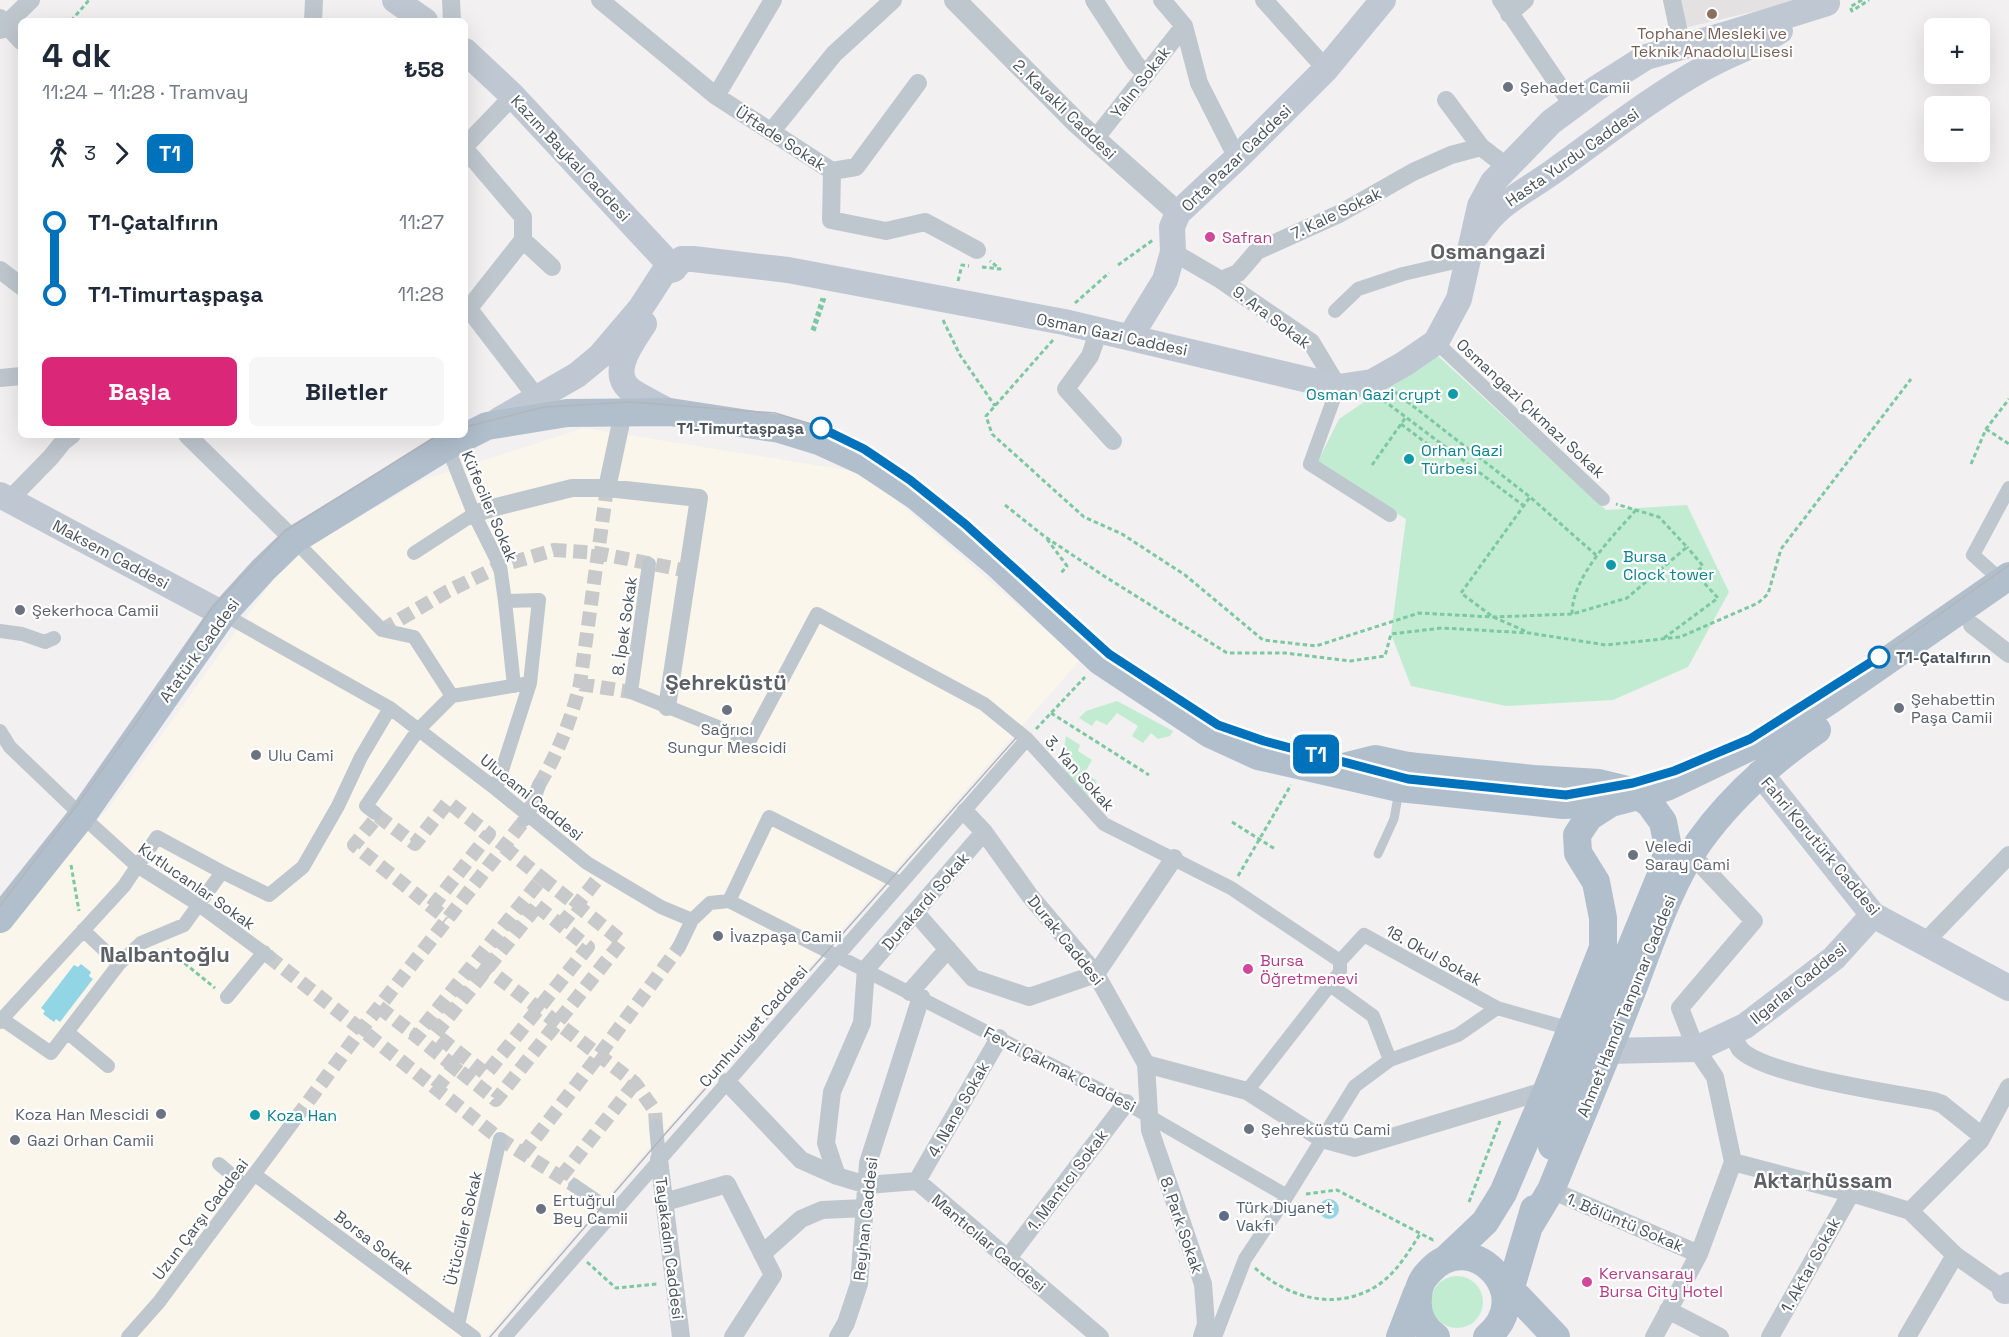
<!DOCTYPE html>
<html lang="tr">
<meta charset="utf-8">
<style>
body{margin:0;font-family:"Space Grotesk",sans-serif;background:#f6f6f7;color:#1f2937;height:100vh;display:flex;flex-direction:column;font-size:22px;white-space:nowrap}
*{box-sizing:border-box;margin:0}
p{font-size:20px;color:#747a83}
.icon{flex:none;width:33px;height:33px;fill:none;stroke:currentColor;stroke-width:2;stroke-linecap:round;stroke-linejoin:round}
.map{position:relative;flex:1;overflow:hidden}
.details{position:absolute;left:18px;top:18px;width:450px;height:420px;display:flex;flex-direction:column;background:#fff;border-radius:9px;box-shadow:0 6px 24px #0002}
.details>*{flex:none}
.badge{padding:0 12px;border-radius:9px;font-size:21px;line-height:39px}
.tools{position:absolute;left:1924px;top:18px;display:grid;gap:12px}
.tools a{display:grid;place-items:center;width:66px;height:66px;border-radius:9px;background:#fff;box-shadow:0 6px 24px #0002;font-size:30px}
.map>.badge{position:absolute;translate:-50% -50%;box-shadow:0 0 0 3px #fff}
.legs{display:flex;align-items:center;gap:9px;height:66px;padding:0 24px;font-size:20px}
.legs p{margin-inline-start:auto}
.overview{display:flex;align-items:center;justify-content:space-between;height:102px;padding:0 24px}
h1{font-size:33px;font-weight:600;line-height:45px}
.cta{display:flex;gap:12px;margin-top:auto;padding:12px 24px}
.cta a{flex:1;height:69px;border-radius:9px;background:#db2777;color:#fff;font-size:24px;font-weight:600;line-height:69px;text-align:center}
.cta a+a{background:#f6f6f7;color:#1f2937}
ul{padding:0 24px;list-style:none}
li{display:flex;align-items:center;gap:21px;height:72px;font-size:22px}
li i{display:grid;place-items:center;width:9px;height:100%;margin:0 8px;background:currentColor}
li i::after{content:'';width:15px;height:15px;margin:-8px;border:4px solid;border-radius:50%;background:#fff}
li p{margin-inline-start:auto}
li:first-child i{background:linear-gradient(#0000 50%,currentColor 0)}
li:last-child i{background:linear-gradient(currentColor 50%,#0000 0)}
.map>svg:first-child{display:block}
.commercial{fill:#fbf6eb}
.education{fill:#e3e1e1}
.green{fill:#c2ecd2}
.water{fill:#92d6e6}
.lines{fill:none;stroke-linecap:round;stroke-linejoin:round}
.pedestrian-tunnel{stroke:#c8c9cb;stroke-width:14;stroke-dasharray:14 7;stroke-linecap:butt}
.path{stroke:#7cc8a2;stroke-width:3;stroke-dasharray:4.5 3;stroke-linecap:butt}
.service{stroke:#bfc7ce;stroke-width:9}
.pedestrian{stroke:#bfc7ce;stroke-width:14}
.minor{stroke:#bfc7ce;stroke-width:18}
.tertiary{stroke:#bfc7ce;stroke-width:22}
.secondary{stroke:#bfc8d2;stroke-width:26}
.primary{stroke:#b1bfcd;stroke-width:28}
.tram{stroke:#b2b5ba;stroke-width:1.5}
.primary-bridge{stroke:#b1bfcd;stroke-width:28}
.line-1-casing{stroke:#fff;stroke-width:14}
.line-1{stroke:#0072bc;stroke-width:9}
.education-dot{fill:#8d6e63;stroke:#fff;stroke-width:2}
.worship-dot{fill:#6b7280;stroke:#fff;stroke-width:2}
.hotel-dot{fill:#d1479c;stroke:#fff;stroke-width:2}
.culture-dot{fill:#0f9aa8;stroke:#fff;stroke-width:2}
.stop-1-dot{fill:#fff;stroke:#0072bc;stroke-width:3}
.service-dot{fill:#5c6f8a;stroke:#fff;stroke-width:2}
.labels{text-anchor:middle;stroke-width:4.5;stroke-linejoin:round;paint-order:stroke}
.education-label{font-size:16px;fill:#785e54;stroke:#fff}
.street-label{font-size:16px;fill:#49535c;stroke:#fff}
.worship-label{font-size:16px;fill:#5b616d;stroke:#fff;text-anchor:start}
.hotel-label{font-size:16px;fill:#b23c85;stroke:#fff;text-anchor:start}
.culture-label{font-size:16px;fill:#0d838f;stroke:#fff;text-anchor:start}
.stop-label{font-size:16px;font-weight:bold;fill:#49535c;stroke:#fff;text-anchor:end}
.service-label{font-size:16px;fill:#4e5e75;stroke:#fff;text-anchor:start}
.district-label{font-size:22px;font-weight:bold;fill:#5d6064;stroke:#fff}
</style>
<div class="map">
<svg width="2009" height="1337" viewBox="0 0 2009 1337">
<rect width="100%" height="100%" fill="#f2f0f0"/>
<!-- commercial -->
<path class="commercial" d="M584 428 865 473 1080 660 583 1223 486 1337H0V921L109 808 288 559 423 480Z"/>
<!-- education -->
<path class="education" d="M1677 0H1803L1684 28Z"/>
<!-- green -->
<path class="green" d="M1438 356 1606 510 1687 505 1729 592 1688 667 1613 700 1506 706 1411 686 1391 634 1406 519 1316 465 1339 419 1383 389Z
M1117 701 1173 731 1170 736 1158 739 1151 733 1143 743 1132 736 1138 726 1117 713 1107 725 1096 720 1092 726 1079 718 1086 711Z
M1066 736 1080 745 1078 751 1092 760 1085 772 1097 781 1089 796 1071 781 1061 765Z
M1431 1302a26 26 0 1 1 52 0a26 26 0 1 1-52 0Z"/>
<!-- water -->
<path class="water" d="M81 964 91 972 89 976 93 979 60 1022 56 1019 54 1022 43 1014 45 1011 41 1008 74 965 78 967Z
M1319 1209a10 10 0 1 1 20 0a10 10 0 1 1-20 0Z"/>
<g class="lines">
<!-- pedestrian-tunnel -->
<path class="pedestrian-tunnel" d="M382 630 448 591 500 566 554 550 597 553 688 571
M580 684 631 692
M539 785C558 753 571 720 580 684L607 488
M504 847 542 878
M542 878 622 941 496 1100 416 1036Z
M537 906 588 947 486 1074 435 1034Z
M432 907 489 834 448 802 415 844 378 816 354 845 447 919
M561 925 603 872
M268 956 500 1139 575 1186
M481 964 635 1083 655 1111 656 1126
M379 1007 416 1036
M436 1089 459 1060
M296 1118 361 1030 523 822
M523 1154 600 1054 679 947
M561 1177 635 1083"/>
<!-- path -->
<path class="path" d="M1862 0 1850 7 1852 11 1869 0
M71 21 89 0
M1118 265 1153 240
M982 267 1000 269 990 261
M958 281 962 265 969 266
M1075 303 1109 273
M943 320 960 355 995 406
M812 330 822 298
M814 331 825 298
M1053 340 986 416 992 434 1084 517 1122 534 1185 575 1263 640 1316 646 1419 613 1493 617 1572 614 1627 598 1687 547 1659 517 1616 504
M1395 392 1530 497 1596 555
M1383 400 1524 506
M1401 424 1442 455
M1986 429 2009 444
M1971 464 1986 429 2009 399
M1372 465 1406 417
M1005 505 1044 536 1104 576 1227 653H1285L1350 661 1385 656 1391 634 1442 628 1529 633 1606 645 1680 637 1758 603 1768 594 1781 549 1911 379
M1047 539 1067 566 1061 573
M1572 614C1572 577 1612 537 1636 510
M1525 631 1493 617 1461 593 1530 497
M1664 638 1718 598 1695 573 1703 566 1687 547
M1051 713 1149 775
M1036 729 1085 677
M1232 822 1275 849
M71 865 79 911
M1238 876 1291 785
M167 949 215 988
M1306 1194 1337 1190 1433 1240 1434 1239
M1469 1202 1500 1121
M587 1262 616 1288 657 1284
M1255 1268C1288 1298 1335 1311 1375 1287 1395 1275 1408 1253 1420 1234"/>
<!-- service -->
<path class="service" d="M1378 854 1394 819 1399 791"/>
<!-- pedestrian -->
<path class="pedestrian" d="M1335 311 1358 289 1403 274 1455 262
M1436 342 1603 499
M1338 387 1310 464 1390 515
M447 446 474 514 500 566 505 601 514 686
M294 540 382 630 414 637 452 696 530 683
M414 553 474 514
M649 564 631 692 750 740 817 614 984 704 1027 739 1104 824 1231 888 1340 961 1364 935 1497 1008 1571 1029
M2002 581 1973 555 2009 488
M223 614 390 708 496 789 587 863 661 907 692 920 710 903 729 901 1126 1103 1287 1196 1245 1259 1215 1337
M0 631 22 634 45 642 54 638
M0 731 10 747 82 816 137 866 199 905 268 956
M496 789 530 683 539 600 505 601
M375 813 366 806 418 730 452 696
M524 820 528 815 539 785
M729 901 769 817 900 883
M83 930 119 964
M679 947 692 920
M227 997 264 952
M2 1019 124 886 157 837 222 872
M0 1022 2 1019 51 1053 119 964 141 943 184 925 222 872 269 895 303 867 338 806 361 757 390 708
M67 1032 108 1066
M1390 1060 1458 1035 1497 1008
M1247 1091 1340 972V961
M656 1126 659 1159
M219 1164 245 1186
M254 1174 474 1337
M575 1186 613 1212
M1287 1196 1355 1086 1390 1060 1373 1016 1330 985
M458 1325 500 1139
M128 1337 159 1302 296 1118
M505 1337 1027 739"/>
<!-- minor -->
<path class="minor" d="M451 0 452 21
M600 0 716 96 832 171
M1094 0 1135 63 1146 74
M1162 0 1184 26 1199 83 1237 158
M1264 0 1326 69
M1501 0 1573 106
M1672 0 1682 47
M1509 14 1525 0
M0 18 21 41
M313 21 314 0
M0 30 31 0
M716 96 773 0
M1446 100 1481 147
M771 132 834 54 893 0
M1095 139 1184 26
M465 146 513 96
M465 149 523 217V240L552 267
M832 171 831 220 886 231 925 222 977 250
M832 171 856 167 918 83
M1173 252 1221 280 1238 273 1257 251 1339 214 1413 172 1451 155 1481 147 1506 166
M0 270 21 286
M1221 280 1311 342 1338 387
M465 304 538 399
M470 307 523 240
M1099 330 1090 356 1066 389 1113 441
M0 378 21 376
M187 435 294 540
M607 488 623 413
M9 500 51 457 63 442 72 435
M474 514 492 508 572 488H607L699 498 667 707
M1972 625 2009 654
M965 812 984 832 1030 896 1096 974 1146 1064 1150 1130 1203 1284 1206 1324 1202 1337
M915 912 973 978 1029 997 1096 974 1174 858
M1924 943 2009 855
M910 992 948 949
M1731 1033C1734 1038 1737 1044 1740 1049 1763 1075 1896 1094 1934 1101L1942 1104 1982 1136
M1146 1064 1247 1091 1322 1139 1355 1148 1547 1090
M727 1082 801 1160 837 1176 867 1185 917 1181 1100 1337
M659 1159 681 1337
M1733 1162 1851 1193 1910 1211 1955 1255 2009 1293
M837 1176 826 1143 832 1092 862 1023 866 969 984 832
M917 1181 999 1038
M1551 1190 1699 1254
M665 1202 727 1184 773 1275 733 1337
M1910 1211 1980 1141 2009 1087
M762 1254 801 1219 822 1210 865 1208
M1008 1258 1126 1103
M1668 1310 1720 1337
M838 1337 846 1323 859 1284 868 1163 921 997
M1654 1337 1699 1254 1733 1162 1715 1077 1696 1049 1680 1008 1754 921 1692 855
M1770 1337 1851 1193
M1907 1337 1955 1255"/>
<!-- tertiary -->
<path class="tertiary" d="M955 0 1076 122 1178 213"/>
<!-- secondary -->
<path class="secondary" d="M395 0 425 21
M465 51 513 96 674 269
M1477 235C1500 201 1522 194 1554 171 1603 136 1652 97 1706 67 1730 53 1757 45 1780 31
M644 324C633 341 607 374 632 391 644 399 657 405 670 412
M1130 337 1165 280 1173 252 1172 227 1178 213 1237 158 1326 69 1383 0
M499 420 577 375 600 356 640 309 664 272 674 269 682 259H693L788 270 1064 322 1338 387 1372 382 1404 364 1436 342 1459 299 1480 206 1493 182 1551 122 1597 88 1646 57 1731 33 1827 3
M0 495 223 614
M1760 773 1873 915 2009 988
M1608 1051 1696 1049 1745 1026 1834 958 1873 915
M2005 1291 2009 1285"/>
<!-- primary -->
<path class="primary" d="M1331 770 1375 759 1408 766
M0 919 82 816 223 614 263 570 294 540 447 446 487 426 567 413 670 412 780 429 819 441 865 462 916 496 997 564 1100 661 1210 734 1258 756 1399 788 1563 805 1611 803 1646 794 1669 786 1781 732 1829 701 2009 576
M1530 1225 1551 1190C1578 1124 1606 1058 1632 991 1650 944 1670 883 1699 842 1731 797 1772 761 1817 730
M1446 1259 1485 1222 1503 1193 1547 1090 1603 948V918L1596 882 1578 853 1577 835 1589 817 1611 803
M1500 1278 1556 1337
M1506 1304 1534 1209
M1400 1337 1417 1293
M1436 1337C1422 1327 1416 1313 1418 1297 1418 1287 1422 1279 1429 1272 1470 1225 1539 1294 1487 1337"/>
<!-- tram -->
<path class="tram" d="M465 427 544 407 631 402 775 413 821 427 865 449 910 480 979 536 1109 654 1218 725 1264 741 1408 779 1566 795 1633 783 1674 771 1750 739 1879 657 2009 565
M0 906 74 809 138 720 212 608 285 531 438 435
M490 1337 658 1142 1016 738"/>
<!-- primary-bridge -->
<path class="primary-bridge" d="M1408 766 1534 779 1599 783 1632 791 1650 804 1663 822 1667 842 1665 865 1602 1018 1552 1146"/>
</g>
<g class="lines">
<defs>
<path id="line-1" d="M821 428 864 449 910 480 965 524 1109 654 1218 725 1264 741 1408 779 1566 795 1633 783 1674 771 1750 739 1879 657"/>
</defs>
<!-- line-1 casing -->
<use href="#line-1" class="line-1-casing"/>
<!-- line-1 -->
<use href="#line-1" class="line-1"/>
</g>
<!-- markers -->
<circle class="education-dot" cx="1712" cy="14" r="6"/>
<g class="worship-dot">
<circle cx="1508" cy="87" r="6"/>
<circle cx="20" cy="610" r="6"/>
<circle cx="1899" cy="708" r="6"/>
<circle cx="727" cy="710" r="6"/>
<circle cx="256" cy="755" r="6"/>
<circle cx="1633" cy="855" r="6"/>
<circle cx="718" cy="936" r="6"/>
<circle cx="161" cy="1114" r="6"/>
<circle cx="1249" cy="1129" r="6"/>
<circle cx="15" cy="1140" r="6"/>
<circle cx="541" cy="1209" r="6"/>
</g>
<g class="hotel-dot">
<circle cx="1210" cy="237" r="6"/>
<circle cx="1248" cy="969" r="6"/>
<circle cx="1587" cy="1282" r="6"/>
</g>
<g class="culture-dot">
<circle cx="1453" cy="394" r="6"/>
<circle cx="1409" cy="459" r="6"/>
<circle cx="1611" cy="565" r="6"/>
<circle cx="255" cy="1115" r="6"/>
</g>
<g class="stop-1-dot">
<circle cx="821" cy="428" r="10"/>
<circle cx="1879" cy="657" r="10"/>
</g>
<circle class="service-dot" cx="1224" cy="1216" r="6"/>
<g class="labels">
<!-- education labels -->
<g class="education-label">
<text x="1712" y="39">Tophane Mesleki ve<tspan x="1712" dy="18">Teknik Anadolu Lisesi</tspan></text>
</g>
<!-- street labels -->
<g class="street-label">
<text transform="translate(1140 82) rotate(-52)" y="6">Yalın Sokak</text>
<text transform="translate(1065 109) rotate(44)" y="6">2. Kavaklı Caddesi</text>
<text transform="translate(781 138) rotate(33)" y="6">Üftade Sokak</text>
<text transform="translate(1572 157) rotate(-35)" y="6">Hasta Yurdu Caddesi</text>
<text transform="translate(571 158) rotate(47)" y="6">Kazım Baykal Caddesi</text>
<text transform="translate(1236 158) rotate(-44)" y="6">Orta Pazar Caddesi</text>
<text transform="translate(1336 213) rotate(-26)" y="6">7. Kale Sokak</text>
<text transform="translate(1272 317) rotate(37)" y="6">9. Ara Sokak</text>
<text transform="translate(1112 334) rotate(12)" y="6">Osman Gazi Caddesi</text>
<text transform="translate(1531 408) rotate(43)" y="6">Osmangazi Çıkmazı Sokak</text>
<text transform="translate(490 506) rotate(67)" y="6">Küfeciler Sokak</text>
<text transform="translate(111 554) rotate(28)" y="6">Maksem Caddesi</text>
<text transform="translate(624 626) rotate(-82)" y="6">8. İpek Sokak</text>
<text transform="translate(199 650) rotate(-54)" y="6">Atatürk Caddesi</text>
<text transform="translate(1080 773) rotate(48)" y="6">3. Yan Sokak</text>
<text transform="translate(532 797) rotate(39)" y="6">Ulucami Caddesi</text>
<text transform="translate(1821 846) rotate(50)" y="6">Fahri Korutürk Caddesi</text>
<text transform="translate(197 886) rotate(35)" y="6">Kutlucanlar Sokak</text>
<text transform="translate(925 901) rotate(-49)" y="6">Durakardı Sokak</text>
<text transform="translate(1066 940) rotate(51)" y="6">Durak Caddesi</text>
<text transform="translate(1434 955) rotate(29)" y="6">18. Okul Sokak</text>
<text transform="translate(1798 983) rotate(-39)" y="6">Ilgarlar Caddesi</text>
<text transform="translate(1626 1006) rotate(-68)" y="6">Ahmet Hamdi Tanpınar Caddesi</text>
<text transform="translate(753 1026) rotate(-49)" y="6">Cumhuriyet Caddesi</text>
<text transform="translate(1060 1069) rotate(27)" y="6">Fevzi Çakmak Caddesi</text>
<text transform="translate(958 1109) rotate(-60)" y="6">4. Nane Sokak</text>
<text transform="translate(1067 1180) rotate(-53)" y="6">1. Mantıcı Sokak</text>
<text transform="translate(200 1219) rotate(-53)" y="6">Uzun Çarşı Caddeai</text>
<text transform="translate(865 1219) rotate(-84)" y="6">Reyhan Caddesi</text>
<text transform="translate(1625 1222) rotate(23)" y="6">1. Bölüntü Sokak</text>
<text transform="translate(1182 1225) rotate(71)" y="6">8. Park Sokak</text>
<text transform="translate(463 1228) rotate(-77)" y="6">Ütücüler Sokak</text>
<text transform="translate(374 1242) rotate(37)" y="6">Borsa Sokak</text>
<text transform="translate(989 1243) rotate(40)" y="6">Mantıcılar Caddesi</text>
<text transform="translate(670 1248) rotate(83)" y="6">Tayakadın Caddesi</text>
<text transform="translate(1810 1265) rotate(-61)" y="6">1. Aktar Sokak</text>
</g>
<!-- worship labels -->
<g class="worship-label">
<text x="1520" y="93">Şehadet Camii</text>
<text x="32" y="616">Şekerhoca Camii</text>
<text x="1911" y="705">Şehabettin<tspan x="1911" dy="18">Paşa Camii</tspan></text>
<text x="727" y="735" text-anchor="middle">Sağrıcı<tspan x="727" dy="18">Sungur Mescidi</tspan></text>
<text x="268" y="761">Ulu Cami</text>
<text x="1645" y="852">Veledi<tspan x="1645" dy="18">Saray Cami</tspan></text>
<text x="730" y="942">İvazpaşa Camii</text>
<text x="149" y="1120" text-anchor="end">Koza Han Mescidi</text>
<text x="1261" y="1135">Şehreküstü Cami</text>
<text x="27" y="1146">Gazi Orhan Camii</text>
<text x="553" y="1206">Ertuğrul<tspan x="553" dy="18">Bey Camii</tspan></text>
</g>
<!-- hotel labels -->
<g class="hotel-label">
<text x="1222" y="243">Safran</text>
<text x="1260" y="966">Bursa<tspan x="1260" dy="18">Öğretmenevi</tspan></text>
<text x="1599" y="1279">Kervansaray<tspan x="1599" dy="18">Bursa City Hotel</tspan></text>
</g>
<!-- culture labels -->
<g class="culture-label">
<text x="1441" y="400" text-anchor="end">Osman Gazi crypt</text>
<text x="1421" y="456">Orhan Gazi<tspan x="1421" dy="18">Türbesi</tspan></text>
<text x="1623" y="562">Bursa<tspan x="1623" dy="18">Clock tower</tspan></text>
<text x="267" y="1121">Koza Han</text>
</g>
<!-- stop labels -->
<g class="stop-label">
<text x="804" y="434">T1-Timurtaşpaşa</text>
<text x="1896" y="663" text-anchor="start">T1-Çatalfırın</text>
</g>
<!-- service labels -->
<g class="service-label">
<text x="1236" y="1213">Türk Diyanet<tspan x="1236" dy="18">Vakfı</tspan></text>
</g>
<!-- district labels -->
<g class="district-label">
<text x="1488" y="259">Osmangazi</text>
<text x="726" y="690">Şehreküstü</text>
<text x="165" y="962">Nalbantoğlu</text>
<text x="1823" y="1188">Aktarhüssam</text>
</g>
</g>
</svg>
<div class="tools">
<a>+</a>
<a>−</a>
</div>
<b class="badge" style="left:1316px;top:754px;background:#0072bc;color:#fff">T1</b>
<section class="details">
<div class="overview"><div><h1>4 dk</h1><p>11:24 – 11:28 · Tramvay</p></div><b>₺58</b></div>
<div class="legs"><svg class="icon" aria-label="walk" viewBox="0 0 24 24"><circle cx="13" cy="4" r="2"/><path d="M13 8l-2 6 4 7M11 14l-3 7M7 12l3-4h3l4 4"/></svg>3<svg class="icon" aria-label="forward" viewBox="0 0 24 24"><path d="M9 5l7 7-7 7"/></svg><b class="badge" style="background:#0072bc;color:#fff">T1</b></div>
<ul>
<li><i style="color:#0072bc"></i><b>T1-Çatalfırın</b><p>11:27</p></li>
<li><i style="color:#0072bc"></i><b>T1-Timurtaşpaşa</b><p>11:28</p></li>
</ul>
<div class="cta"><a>Başla</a><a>Biletler</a></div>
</section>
</div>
